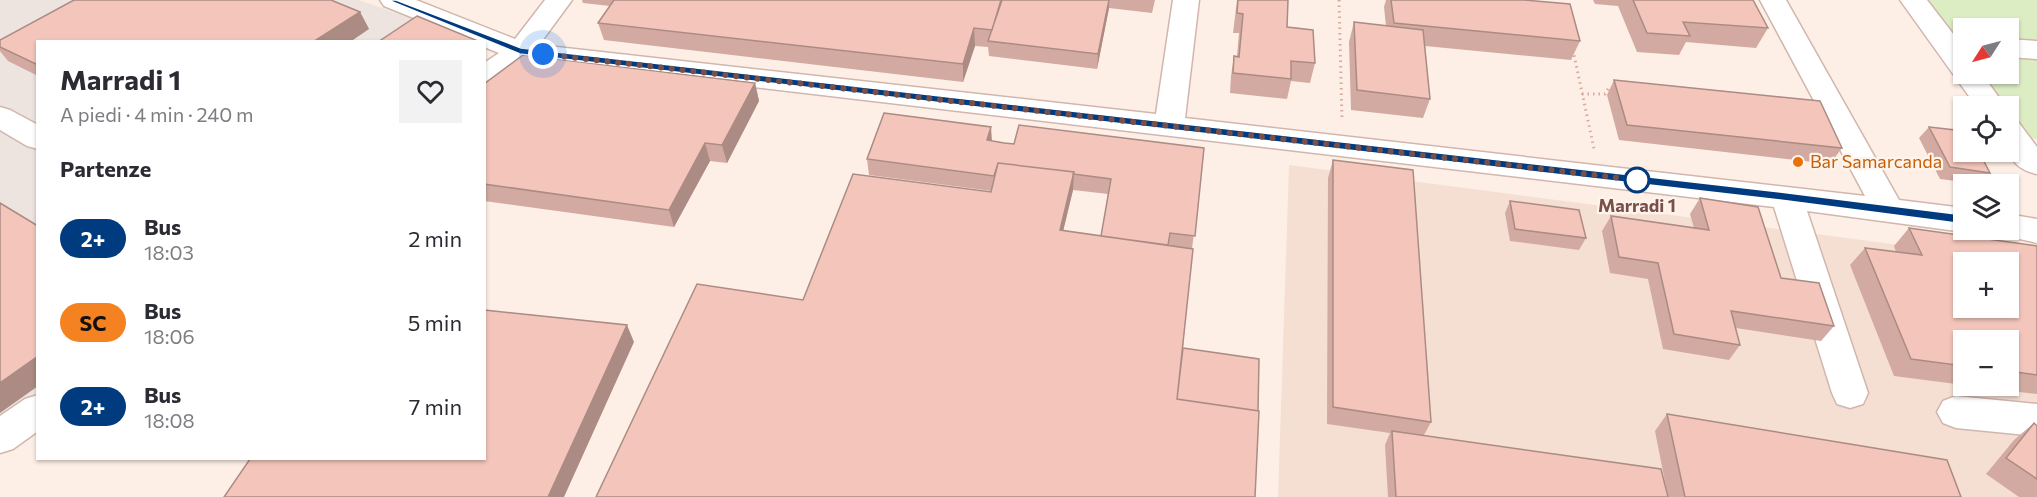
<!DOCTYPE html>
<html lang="it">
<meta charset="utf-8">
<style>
body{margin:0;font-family:Commissioner,sans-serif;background:#f2f2f3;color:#2b2b33;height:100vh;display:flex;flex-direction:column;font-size:22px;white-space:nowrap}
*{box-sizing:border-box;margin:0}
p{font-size:20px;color:#7c7c81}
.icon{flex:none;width:33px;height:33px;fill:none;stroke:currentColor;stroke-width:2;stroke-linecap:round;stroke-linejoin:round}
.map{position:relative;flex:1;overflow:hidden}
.sheet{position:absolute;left:36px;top:40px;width:450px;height:420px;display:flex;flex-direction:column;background:#fff;border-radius:0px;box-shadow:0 2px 4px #0004}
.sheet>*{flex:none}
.badge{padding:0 12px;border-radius:20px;font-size:21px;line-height:39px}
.needle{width:39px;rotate:234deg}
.controls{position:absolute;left:1953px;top:18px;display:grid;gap:12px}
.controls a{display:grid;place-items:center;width:66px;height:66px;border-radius:0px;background:#fff;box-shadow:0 2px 4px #0004;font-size:30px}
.you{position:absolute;width:30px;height:30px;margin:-15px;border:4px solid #fff;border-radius:50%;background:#1a73e8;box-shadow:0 0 0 9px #1a73e833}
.map>.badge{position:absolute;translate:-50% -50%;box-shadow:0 0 0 3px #fff}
h2{padding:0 24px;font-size:22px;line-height:54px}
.round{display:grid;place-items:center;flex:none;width:63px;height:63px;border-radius:0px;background:#f2f2f3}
.overview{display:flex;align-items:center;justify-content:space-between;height:102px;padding:0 24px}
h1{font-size:28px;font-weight:700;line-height:45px}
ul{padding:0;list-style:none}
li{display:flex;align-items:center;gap:18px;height:84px;padding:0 24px}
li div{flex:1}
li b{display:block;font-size:22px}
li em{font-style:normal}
li .badge{min-width:66px;font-weight:700;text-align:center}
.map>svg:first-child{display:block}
.residential{fill:#f5dfd3;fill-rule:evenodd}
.industrial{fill:#ede3df}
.green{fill:#dcecc3}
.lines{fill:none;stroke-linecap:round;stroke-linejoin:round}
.minor-casing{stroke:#d2b6ad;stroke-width:3}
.path{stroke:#d9a99e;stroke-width:3;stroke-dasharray:1.5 4;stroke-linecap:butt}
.minor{fill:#fff;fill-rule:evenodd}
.wall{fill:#d2aaa1;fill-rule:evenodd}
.shaded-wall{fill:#ab8b83}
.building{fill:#f4c6bb;stroke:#ab8b83;stroke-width:1.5;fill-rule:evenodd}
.line{fill:#003b80;stroke:#fff;stroke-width:1.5}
.walk{stroke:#785049;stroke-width:6;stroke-dasharray:0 10.8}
.food-dot{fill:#e8710a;stroke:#fff4ec;stroke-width:2}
.stop-dot{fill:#fff;stroke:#003b80;stroke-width:3}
.labels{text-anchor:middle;stroke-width:4.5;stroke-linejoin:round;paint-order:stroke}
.food-label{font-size:18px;fill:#c56008;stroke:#fff4ec;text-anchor:start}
.stop-label{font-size:18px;font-weight:bold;fill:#785049;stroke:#fff4ec}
</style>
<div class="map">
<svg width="2037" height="497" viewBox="0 0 2037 497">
<rect width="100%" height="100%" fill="#fdefe5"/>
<!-- residential -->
<path class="residential" d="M1289 165 2037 263V497H1278ZM1964 262H2008V308H1964ZM1964 340H2008V386H1964Z"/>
<!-- industrial -->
<path class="industrial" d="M0 0H359L477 42H38L37 401 0 429Z"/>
<!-- green -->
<path class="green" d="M1926 0H2037V139L2032 138 1982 74H2008V28H1964L1963 49Z"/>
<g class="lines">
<defs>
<path id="minor" d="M380 0H416L515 39 545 0H572L539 45 1156 114 1173 0H1199L1185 118 1865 196 1760 0H1786L1899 200 1964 208V230H1971L1964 232 1807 211 1868 393 1863 404 1850 408 1837 404 1832 393 1774 207 525 60 494 83 484 86V63L499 53 484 47V42H473L384 6Z
M1900 0H1927L1964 48V74H1982L2005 106H1976Z
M2008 39 2037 41V59L2008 57Z
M0 107 10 110 38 125V149L27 146 0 130Z
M2008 120 2019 123 2037 147V174C2005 167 2008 147 2008 120Z
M2008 214 2037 219V243L1997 234 1994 230H2008Z
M38 395V431L13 449 0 453V416L25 399Z
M1956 396 2037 404V436L1956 428 1943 423 1937 412 1943 401Z"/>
</defs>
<!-- minor casing -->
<use href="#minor" class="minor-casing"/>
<!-- path -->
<path class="path" d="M1339 0 1342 119
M1573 50 1594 149
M1582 94H1605L1610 86"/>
<!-- minor -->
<use href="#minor" class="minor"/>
</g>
<!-- wall -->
<path class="wall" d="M582 0H1155L1152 13 1109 8 1097 69 989 56 988 47 975 46 963 82 604 40 598 23 610 6 583 3Z
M1237 0H1288L1287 27 1315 63 1310 83 1291 81 1287 99 1230 93 1231 76 1234 56H1237L1239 33H1233Z
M1386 0H1524L1580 41 1571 60 1425 46 1430 99 1423 118 1351 110 1349 42 1354 22 1386 26 1384 7Z
M1593 0H1753L1768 28 1756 48 1686 42 1679 55 1637 52 1618 6 1595 4Z
M360 12 369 29 38 42V76L8 61 0 51V40Z
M1614 80 1842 148 1830 164 1619 140 1607 95Z
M755 83 759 101 727 163 710 161 674 227 484 201V84Z
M1929 127 1990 173 1980 184 1940 179 1919 138Z
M992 141 1014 144 1204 148 1192 249 1183 348 803 300 991 192 992 191 869 175 867 159ZM1073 190 1108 194 1101 236 1063 231Z
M1333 160 1431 422 1424 435 1668 497H1388L1385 445 1390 433 1327 424 1328 178Z
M1700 198 1781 278 1834 326 1821 341 1736 328 1740 345 1729 360 1663 349 1648 279 1610 273 1602 231 1611 216 1694 228 1690 214Z
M1510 201 1586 238 1579 250 1510 241 1505 213Z
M1909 228 2037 246V394L1970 386H2008V340H1964V385L1894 376 1850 265 1865 248 1896 252 1894 246Z
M1667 414 1961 497H1668L1655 431Z
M2034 423 2037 426V497H2019L1986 474 2014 440Z"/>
<!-- shaded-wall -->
<path class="shaded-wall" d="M1109 0V8L1097 69 1098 54Z
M360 12 369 29 350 42H313Z
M974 28 975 46 963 82V64Z
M755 83 759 101 727 163 722 145Z
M991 127 992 142 987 140Z
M705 143 710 161 674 227 669 210Z
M1074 172 1073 190 1059 248 1060 230Z
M627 325 634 342 564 497H548Z
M38 356V386L0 413V383Z"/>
<!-- building -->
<path class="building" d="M74 0H331L360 12 313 42H38V65L0 47V40Z
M614 0H1001L992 30 974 28 963 64 598 23Z
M1002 0H1109L1098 54 988 41Z
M1238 0H1288L1287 27 1313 30 1315 63 1291 61V79L1233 73 1234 56 1239 57 1243 14 1237 13Z
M1391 0H1524L1570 4 1580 41 1394 23Z
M1633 0H1753L1768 28 1683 22 1690 36 1647 33Z
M417 16 478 41 476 42H378Z
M1354 22 1423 30 1430 99 1357 90Z
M523 55 755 83 722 145 705 143 669 210 484 184V84Z
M1614 80 1820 101 1842 148 1627 125Z
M884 113 991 127 987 140 1004 143 1014 144 1019 125 1204 148 1195 236 1170 233 1168 245 1101 236 1111 179 1073 174 1074 172 998 163 994 176 867 159Z
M1929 127 1964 131V152H1979L1990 173 1950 167Z
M1333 160 1413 170 1431 422 1333 407Z
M998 163 1074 172 1060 230 1193 249 1177 399 1259 411 1255 497H596L697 284 803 300 853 174 991 192Z
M1700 198 1758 207 1781 278 1819 283 1834 326 1731 311 1740 345 1674 334 1658 263 1619 257 1611 216 1709 230Z
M1510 201 1579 210 1586 238 1515 229Z
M0 203 38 226V356L0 383Z
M1909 228 2037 246V375L2008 371V340H1964V366L1911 359 1865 248 1922 255ZM1964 262H2008V308H1964Z
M484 310 627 325 548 497H224L250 459H484Z
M1183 348 1259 359 1258 411 1177 399Z
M1667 414 1947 460 1961 497H1685Z
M2034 423 2037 426V479L2006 458Z
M1392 431 1661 469 1668 497H1396Z"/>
<!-- line -->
<path class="line" d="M388 0H396L521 48 1788 193 1964 215 1969 220 1964 224 1788 201 520 54Z"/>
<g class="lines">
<!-- walk -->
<path class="walk" d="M543 54 1647 181 1637 180"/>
</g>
<!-- markers -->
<circle class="food-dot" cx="1798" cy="162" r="6"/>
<circle class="stop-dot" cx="1637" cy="180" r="12"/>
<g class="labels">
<!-- food labels -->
<g class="food-label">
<text x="1810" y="168">Bar Samarcanda</text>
</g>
<!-- stop labels -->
<g class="stop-label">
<text x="1637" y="212">Marradi 1</text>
</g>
</g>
</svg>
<div class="controls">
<a><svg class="needle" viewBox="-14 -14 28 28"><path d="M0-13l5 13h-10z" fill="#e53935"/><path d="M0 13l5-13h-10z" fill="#7c7c81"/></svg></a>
<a><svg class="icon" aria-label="locate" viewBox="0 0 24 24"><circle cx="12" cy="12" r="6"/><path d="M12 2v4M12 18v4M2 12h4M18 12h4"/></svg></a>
<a><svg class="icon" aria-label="layers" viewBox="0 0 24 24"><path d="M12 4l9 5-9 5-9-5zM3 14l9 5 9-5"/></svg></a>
<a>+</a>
<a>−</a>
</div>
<div class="you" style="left:543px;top:54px"></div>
<section class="sheet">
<div class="overview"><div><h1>Marradi 1</h1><p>A piedi · 4 min · 240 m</p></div><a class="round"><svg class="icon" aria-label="heart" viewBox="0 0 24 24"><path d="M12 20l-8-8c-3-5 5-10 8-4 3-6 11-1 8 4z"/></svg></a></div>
<h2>Partenze</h2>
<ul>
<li><span class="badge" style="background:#003b80;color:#fff">2+</span><div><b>Bus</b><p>18:03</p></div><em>2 min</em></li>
<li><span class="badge" style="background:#f58220;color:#111">SC</span><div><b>Bus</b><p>18:06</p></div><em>5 min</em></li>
<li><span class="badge" style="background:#003b80;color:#fff">2+</span><div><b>Bus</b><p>18:08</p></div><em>7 min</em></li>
</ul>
</section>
</div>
